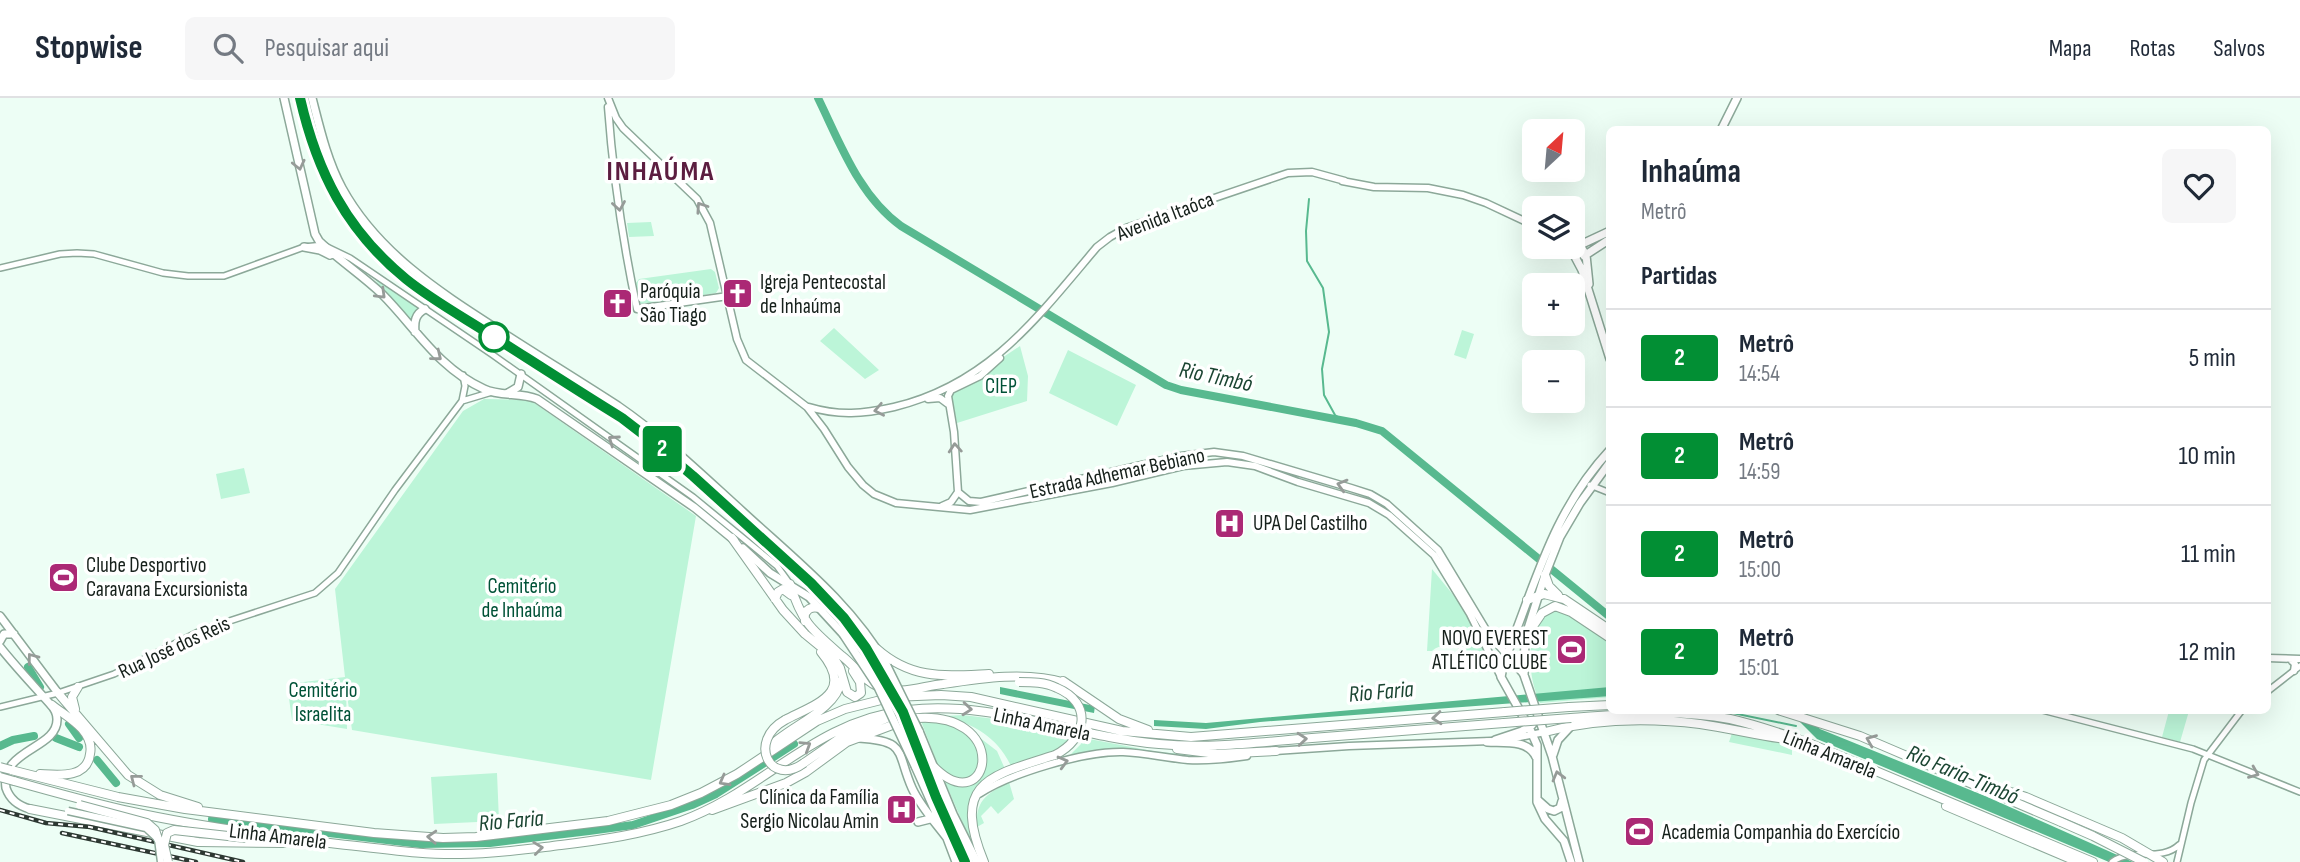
<!DOCTYPE html>
<html lang="pt">
<meta charset="utf-8">
<style>
body{margin:0;font-family:"Sofia Sans Condensed",sans-serif;background:#f6f6f7;color:#1f2937;height:100vh;display:flex;flex-direction:column;font-size:26px;white-space:nowrap}
*{box-sizing:border-box;margin:0}
p{font-size:23px;color:#747a83}
.icon{flex:none;width:38px;height:38px;fill:none;stroke:currentColor;stroke-width:2;stroke-linecap:round;stroke-linejoin:round}
.map{position:relative;flex:1;overflow:hidden}
.drawer{position:absolute;left:1606px;top:28px;width:665px;height:588px;display:flex;flex-direction:column;background:#fff;border-radius:10px;box-shadow:0 7px 28px #0002}
.drawer>*{flex:none}
.badge{padding:0 14px;border-radius:5px;font-size:24px;line-height:46px}
.needle{width:46px;rotate:26deg}
.tools{position:absolute;left:1522px;top:21px;display:grid;gap:14px}
.tools a{display:grid;place-items:center;width:63px;height:63px;border-radius:10px;background:#fff;box-shadow:0 7px 28px #0002;font-size:35px}
.map>.badge{position:absolute;translate:-50% -50%;box-shadow:0 0 0 4px #fff}
h2{padding:0 35px;font-size:26px;line-height:63px}
.round{display:grid;place-items:center;flex:none;width:74px;height:74px;border-radius:10px;background:#f6f6f7}
.overview{display:flex;align-items:center;justify-content:space-between;height:119px;padding:0 35px}
h1{font-size:33px;font-weight:700;line-height:52px}
ul{padding:0;list-style:none}
li{display:flex;align-items:center;gap:21px;height:98px;padding:0 35px;border-top:2px solid #e0e1e3}
li div{flex:1}
li b{display:block;font-size:26px}
li em{font-style:normal}
li .badge{min-width:77px;font-weight:700;text-align:center}
header{display:flex;align-items:center;gap:42px;box-sizing:border-box;height:98px;padding:0 35px;background:#fff;border-bottom:2px solid #e0e1e3}
header strong{font-size:33px}
nav{display:flex;gap:38px;margin-inline-start:auto;font-size:24px}
.search{width:490px;height:63px;background:#f6f6f7;display:flex;align-items:center;gap:18px;box-sizing:border-box;padding:0 24px;border-radius:10px;color:#747a83;font-size:26px}
.map>svg:first-child{display:block}
.green{fill:#bcf5d8}
.water{fill:#58b98f}
.lines{fill:none;stroke-linecap:round;stroke-linejoin:round}
.stream{stroke:#58b98f;stroke-width:2}
.river{stroke:#58b98f;stroke-width:8}
.tertiary-casing{stroke:#8ca899;stroke-width:8}
.secondary-casing{stroke:#8ca899;stroke-width:9}
.primary-casing{stroke:#8ca899;stroke-width:10}
.motorway-casing{stroke:#8ca899;stroke-width:10}
.tertiary{stroke:#fff;stroke-width:5}
.secondary{stroke:#fff;stroke-width:6}
.primary{stroke:#fff;stroke-width:7}
.motorway{stroke:#fff;stroke-width:8}
.rail-casing{stroke:#2d3832;stroke-width:4.5}
.rail{stroke:#fff;stroke-width:2;stroke-dasharray:5;stroke-linecap:butt}
.secondary-bridge-casing{stroke:#8ca899;stroke-width:9;stroke-linecap:butt}
.primary-bridge-casing{stroke:#8ca899;stroke-width:10;stroke-linecap:butt}
.motorway-bridge-casing{stroke:#8ca899;stroke-width:10;stroke-linecap:butt}
.secondary-bridge{stroke:#fff;stroke-width:6}
.primary-bridge{stroke:#fff;stroke-width:7}
.motorway-bridge{stroke:#fff;stroke-width:8}
.oneway{stroke:#969b98}
.line-casing{stroke:#fff;stroke-width:16}
.line{stroke:#028f34;stroke-width:10}
.stop-dot{fill:#fff;stroke:#028f34;stroke-width:3.5}
.labels{text-anchor:middle;stroke-width:7;stroke-linejoin:round;paint-order:stroke}
.street-label{font-size:21px;fill:#16201b;stroke:#fff}
.poi-label{font-size:21px;fill:#16201b;stroke:#fff;text-anchor:start}
.park-label{font-size:21px;fill:#005237;stroke:#fff}
.water-label{font-size:23px;font-style:italic;fill:#1c4633;stroke:#fff}
.district-label{font-size:28px;font-weight:bold;letter-spacing:2px;fill:#5c1d40;stroke:#fff}
</style>
<header>
<strong>Stopwise</strong>
<div class="search"><svg class="icon" aria-label="search" viewBox="0 0 24 24"><circle cx="10" cy="10" r="6"/><path d="M15 15l6 6"/></svg>Pesquisar aqui</div>
<nav><a>Mapa</a><a>Rotas</a><a>Salvos</a></nav>
</header>
<div class="map">
<svg width="2300" height="764" viewBox="0 0 2300 764">
<rect width="100%" height="100%" fill="#edfef5"/>
<!-- green -->
<path class="green" d="M651 124 654 138 629 139 627 125Z
M711 171 715 174 719 190 716 195 643 207 640 205 636 185 639 181Z
M372 178 420 211 413 218 411 226Z
M834 230 879 272 865 281 820 243Z
M1462 232 1474 236 1466 261 1454 257Z
M1020 248 1028 278 1027 303 957 325 951 294Z
M1068 252 1136 287 1117 328 1049 295Z
M484 301 530 302 696 418 651 682 352 632 346 590 347 631 292 622 287 586 345 579 335 491 463 313Z
M244 370 250 395 221 401 216 376Z
M1432 471 1464 510 1479 541 1473 549H1481L1486 554 1482 563 1477 564 1472 561 1471 552 1467 556C1457 548 1442 544 1432 553H1427Z
M1551 512 1567 513 1610 544V599L1540 605C1527 577 1524 533 1551 512Z
M2169 613H2189L2180 644 2162 639Z
M963 617 1003 622 1076 638 1064 650 1011 668C998 640 975 627 946 618Z
M921 623C954 624 967 628 981 660L974 678 959 684 939 670Z
M1732 635H1739L1792 647V657L1729 644Z
M975 636 997 653 1005 671C965 704 962 701 975 753L945 684C966 695 991 681 986 656 985 648 980 642 975 636Z
M1084 640 1158 654 1213 658C1162 661 1118 643 1068 659L1081 646Z
M497 675 499 723 434 726 431 679Z
M1009 684 1014 701 998 716 991 708 981 718 984 725 977 729C975 702 987 696 1009 684Z"/>
<!-- water -->
<path class="water" d="M1000 589 1095 608 1094 615 1000 596Z
M1610 589V598L1260 624 1206 631 1154 628V622L1206 625Z
M1789 613H1804L1820 631 1985 698 2133 764H2109L1817 641Z"/>
<g class="lines">
<!-- stream -->
<path class="stream" d="M1309 101 1306 133 1307 163 1323 190 1329 234 1322 271 1324 297 1335 317 1342 322
M1718 612 1796 628"/>
<!-- river -->
<path class="river" d="M818 0C840 45 859 98 901 128L1166 287 1181 292 1356 325 1382 333 1610 519
M28 569 40 589
M69 626 79 640
M56 640 79 649
M0 648 13 642 34 638
M97 662 116 685
M212 721 420 746 490 745 589 733 633 727 692 707 716 696 794 646"/>
<defs>
<path id="tertiary" d="M0 170 60 156 77 155 94 156 163 175 188 178H224L304 149 323 147 350 160 493 257 693 399 777 468 790 486
M462 303 492 294
M1590 387 1610 395
M2268 593 2300 568
M0 609 58 595 114 576 202 532 315 495 338 475 395 392 462 303 465 288 463 277
M2042 612 2193 651 2300 694
M2112 764C2132 749 2161 764 2179 747
M2177 764 2191 705 2204 662 2242 612"/>
<path id="secondary" d="M608 0 616 20 623 30 697 101 710 125 737 241 746 262 807 309 824 331 848 369 863 387 874 396 896 405 970 412 1112 385 1183 368 1227 364 1255 368 1298 384 1369 405 1389 417 1434 457 1470 516 1501 579
M608 9C613 77 623 145 637 211L728 198
M1342 83 1374 89 1428 90 1463 97 1486 105 1535 128
M928 301 940 300 948 306
M809 309C839 318 863 316 894 309 989 286 1037 220 1097 149L1110 139 1126 130 1288 75 1312 74 1345 83
M958 394 969 403 981 404 1181 358 1214 354 1243 358 1351 390 1370 396 1387 406 1438 452 1488 535 1524 577
M958 394 954 334 948 298 951 292 980 278 1000 260
M942 408 951 404 958 394
M2268 560 2300 561
M2290 561 2295 566 2294 573
M1505 642 1545 634
M1275 653 1349 648 1491 643
M979 696C1011 675 1085 653 1123 654 1145 655 1166 660 1188 662 1208 663 1227 661 1247 658"/>
<path id="primary" d="M284 0 315 136 319 143C339 162 362 177 382 196 415 229 438 270 484 291 501 299 520 294 537 301L695 410 734 442
M312 0C320 31 327 62 342 90 377 154 438 193 497 231 537 257 578 282 618 308 663 339 702 377 743 414 794 461 852 506 887 568
M1721 32 1737 0
M1610 133 1580 147 1573 155 1582 172 1610 261
M1580 147 1586 157 1589 186
M304 149 320 152 330 157
M1584 158 1610 141
M415 234C414 224 415 216 425 211
M508 295 518 289 521 276
M743 450 770 475 809 499 843 536
M0 518 58 595
M1488 535 1499 541 1515 536
M0 543 4 536H14
M0 549C16 569 33 587 50 606 54 610 57 616 57 621 58 651 0 651 6 690 10 702 19 708 30 711
M919 633 953 716 977 764
M859 640C908 643 896 654 912 690 920 708 935 724 947 740
M1495 642 1522 633 1532 627
M1487 644C1503 645 1528 641 1536 659
M1553 657 1558 642 1570 629
M915 668 940 724
M1539 703 1548 711 1554 713 1560 710 1562 703
M918 724 930 721 934 722
M945 735 956 764
M1571 764 1564 743 1545 721 1537 704V647L1529 629 1501 579 1504 564C1535 488 1552 414 1610 352
M1579 764 1552 658 1524 577 1525 540 1545 477 1560 439 1580 405 1610 364"/>
<path id="motorway" d="M732 440 783 512 805 536 833 559 840 570 847 594 855 599 861 595 860 584 853 573
M1545 477 1549 488 1558 497
M790 486C802 525 812 532 842 558 855 568 864 583 879 589 898 598 923 588 943 586 982 580 1027 573 1066 585
M775 501 778 494 783 491 791 497
M1527 502 1544 496 1564 501 1610 532
M805 523C803 511 812 507 822 511
M1525 540 1542 515 1555 508 1571 514 1610 540
M877 551C912 582 945 578 989 576
M1063 583 1119 621 1148 632
M58 595 128 677 160 697 198 709
M1569 609 1610 607
M75 611 72 599 78 589
M1778 612 1860 638 2061 724
M1571 620C1623 616 1679 611 1730 621 1757 627 1783 636 1809 645L2093 764
M908 621C1015 607 991 727 933 668
M785 622C818 605 855 595 821 554
M1545 634C1594 621 1650 620 1700 626 1728 630 1756 637 1785 641
M768 650C789 628 836 613 841 583
M1177 651 1217 656 1276 653
M804 665 840 640 894 617
M11 672 118 699 185 711 374 735 443 740 476 739 608 723 671 707 701 695 737 676 817 623 845 611 893 599 941 597 971 599 1122 633 1191 639 1505 614
M40 676C58 677 87 681 90 656 92 647 88 638 82 631 74 622 62 615 52 607
M14 683C53 694 93 705 133 714 201 729 270 738 338 746 379 750 420 757 461 756 495 756 528 751 561 747 602 742 643 736 681 723 764 693 813 623 908 612 993 602 1074 639 1159 646 1210 651 1261 644 1312 640 1376 635 1440 630 1504 625
M1980 684 2026 699 2122 740 2163 764
M1946 708 2078 764
M30 711 198 744 284 745
M712 712 786 685 806 674 847 644 911 620
M984 764C951 684 989 678 1055 657"/>
</defs>
<!-- tertiary casing -->
<use href="#tertiary" class="tertiary-casing"/>
<!-- secondary casing -->
<use href="#secondary" class="secondary-casing"/>
<!-- primary casing -->
<use href="#primary" class="primary-casing"/>
<!-- motorway casing -->
<use href="#motorway" class="motorway-casing"/>
<!-- tertiary -->
<use href="#tertiary" class="tertiary"/>
<!-- secondary -->
<use href="#secondary" class="secondary"/>
<!-- primary -->
<use href="#primary" class="primary"/>
<!-- motorway -->
<use href="#motorway" class="motorway"/>
<defs>
<path id="rail" d="M300 0C319 84 354 143 424 194L622 320 672 360 775 452 844 520 866 550 903 614 936 699 965 764
M0 712 46 725 90 729 243 764
M62 735 196 764"/>
</defs>
<!-- rail casing -->
<use href="#rail" class="rail-casing"/>
<!-- rail -->
<use href="#rail" class="rail"/>
<defs>
<path id="secondary-bridge" d="M68 713 146 730 158 741 161 764"/>
<path id="primary-bridge" d="M843 536 878 589 915 668
M887 568 919 633"/>
<path id="motorway-bridge" d="M1019 584C1032 584 1045 584 1057 590 1093 605 1087 641 1055 657
M1505 614 1569 609
M785 622C747 643 770 690 804 665
M1504 625 1571 620
M0 669 11 672
M0 679 14 683
M80 707 147 725 155 732 158 741
M2061 724 2093 738 2144 764
M168 764 164 747 167 735 174 732 246 740"/>
</defs>
<!-- secondary-bridge casing -->
<use href="#secondary-bridge" class="secondary-bridge-casing"/>
<!-- primary-bridge casing -->
<use href="#primary-bridge" class="primary-bridge-casing"/>
<!-- motorway-bridge casing -->
<use href="#motorway-bridge" class="motorway-bridge-casing"/>
<!-- secondary-bridge -->
<use href="#secondary-bridge" class="secondary-bridge"/>
<!-- primary-bridge -->
<use href="#primary-bridge" class="primary-bridge"/>
<!-- motorway-bridge -->
<use href="#motorway-bridge" class="motorway-bridge"/>
</g>
<!-- one-way arrows -->
<defs><path id="oneway-chevron" d="M-2-3.5L2.5 0L-2 3.5" fill="none" stroke-width="1.6" stroke-linecap="round" stroke-linejoin="round" transform="scale(1.75)"/></defs>
<g class="oneway">
<use href="#oneway-chevron" transform="translate(299 67) rotate(77)"/>
<use href="#oneway-chevron" transform="translate(619 108) rotate(81)"/>
<use href="#oneway-chevron" transform="translate(701 109) rotate(-124)"/>
<use href="#oneway-chevron" transform="translate(381 196) rotate(44)"/>
<use href="#oneway-chevron" transform="translate(437 258) rotate(39)"/>
<use href="#oneway-chevron" transform="translate(879 312) rotate(169)"/>
<use href="#oneway-chevron" transform="translate(613 342) rotate(-145)"/>
<use href="#oneway-chevron" transform="translate(955 350) rotate(-94)"/>
<use href="#oneway-chevron" transform="translate(1342 387) rotate(-164)"/>
<use href="#oneway-chevron" transform="translate(32 560) rotate(-127)"/>
<use href="#oneway-chevron" transform="translate(967 611) rotate(5)"/>
<use href="#oneway-chevron" transform="translate(1437 620) rotate(175)"/>
<use href="#oneway-chevron" transform="translate(1302 641) rotate(-5)"/>
<use href="#oneway-chevron" transform="translate(1871 642) rotate(-158)"/>
<use href="#oneway-chevron" transform="translate(806 648) rotate(-32)"/>
<use href="#oneway-chevron" transform="translate(1063 664) rotate(-15)"/>
<use href="#oneway-chevron" transform="translate(2254 675) rotate(22)"/>
<use href="#oneway-chevron" transform="translate(1558 678) rotate(-105)"/>
<use href="#oneway-chevron" transform="translate(135 681) rotate(-142)"/>
<use href="#oneway-chevron" transform="translate(724 683) rotate(151)"/>
<use href="#oneway-chevron" transform="translate(432 739) rotate(-177)"/>
<use href="#oneway-chevron" transform="translate(538 750) rotate(-7)"/>
</g>
<g class="lines">
<defs>
<path id="line" d="M300 0C317 74 346 132 406 181 432 202 463 219 491 237 535 265 578 293 622 320L648 340 693 378 811 485 844 520 866 550 903 614 936 699 965 764"/>
</defs>
<!-- line casing -->
<use href="#line" class="line-casing"/>
<!-- line -->
<use href="#line" class="line"/>
</g>
<!-- icons -->
<defs>
<symbol id="church-square" viewBox="-11 -11 22 22"><rect x="-9" y="-9" width="18" height="18" rx="4" fill="#ab2975" stroke="#fff"/><path d="M-1.2-6h2.4v3.5h3.3v2.4h-3.3V6h-2.4V-.1h-3.3v-2.4h3.3Z" fill="#fff"/></symbol>
<symbol id="hospital-square" viewBox="-11 -11 22 22"><rect x="-9" y="-9" width="18" height="18" rx="4" fill="#ab2975" stroke="#fff"/><path d="M-5-5h3v3.5h4V-5h3V5h-3V1.5h-4V5h-3Z" fill="#fff"/></symbol>
<symbol id="stadium-square" viewBox="-11 -11 22 22"><rect x="-9" y="-9" width="18" height="18" rx="4" fill="#ab2975" stroke="#fff"/><path d="M0-5a6.5 5 0 1 0 0 10a6.5 5 0 1 0 0-10ZM-3.5-1.8h7v3.6h-7Z" fill="#fff"/></symbol>
</defs>
<g fill-rule="evenodd">
<use href="#church-square" x="720" y="178" width="35" height="35"/>
<use href="#church-square" x="600" y="188" width="35" height="35"/>
<use href="#hospital-square" x="1212" y="408" width="35" height="35"/>
<use href="#stadium-square" x="46" y="462" width="35" height="35"/>
<use href="#stadium-square" x="1554" y="534" width="35" height="35"/>
<use href="#hospital-square" x="884" y="694" width="35" height="35"/>
<use href="#stadium-square" x="1622" y="716" width="35" height="35"/>
</g>
<!-- markers -->
<circle class="stop-dot" cx="494" cy="239" r="14"/>
<g class="labels">
<!-- street labels -->
<g class="street-label">
<text transform="translate(1165 118) rotate(-21)" y="7">Avenida Itaóca</text>
<text transform="translate(1117 375) rotate(-12)" y="7">Estrada Adhemar Bebiano</text>
<text transform="translate(174 549) rotate(-25)" y="7">Rua José dos Reis</text>
<text transform="translate(1042 626) rotate(12)" y="7">Linha Amarela</text>
<text transform="translate(1830 656) rotate(22)" y="7">Linha Amarela</text>
<text transform="translate(278 738) rotate(7)" y="7">Linha Amarela</text>
</g>
<!-- poi labels -->
<g class="poi-label">
<text x="760" y="191">Igreja Pentecostal<tspan x="760" dy="24">de Inhaúma</tspan></text>
<text x="640" y="200">Paróquia<tspan x="640" dy="24">São Tiago</tspan></text>
<text x="1253" y="432">UPA Del Castilho</text>
<text x="86" y="474">Clube Desportivo<tspan x="86" dy="24">Caravana Excursionista</tspan></text>
<text x="1548" y="547" text-anchor="end">NOVO EVEREST<tspan x="1548" dy="24">ATLÉTICO CLUBE</tspan></text>
<text x="879" y="706" text-anchor="end">Clínica da Família<tspan x="879" dy="24">Sergio Nicolau Amin</tspan></text>
<text x="1662" y="741">Academia Companhia do Exercício</text>
</g>
<!-- park labels -->
<g class="park-label">
<text x="1001" y="295">CIEP</text>
<text x="522" y="495">Cemitério<tspan x="522" dy="24">de Inhaúma</tspan></text>
<text x="323" y="599">Cemitério<tspan x="323" dy="24">Israelita</tspan></text>
</g>
<!-- water labels -->
<g class="water-label">
<text transform="translate(1216 278) rotate(12)" y="8">Rio Timbó</text>
<text transform="translate(1381 593) rotate(-5)" y="8">Rio Faria</text>
<text transform="translate(1963 676) rotate(23)" y="8">Rio Faria-Timbó</text>
<text transform="translate(511 722) rotate(-5)" y="8">Rio Faria</text>
</g>
<!-- district labels -->
<g class="district-label">
<text x="661" y="82">INHAÚMA</text>
</g>
</g>
</svg>
<div class="tools">
<a><svg class="needle" viewBox="-14 -14 28 28"><path d="M0-13l5 13h-10z" fill="#e53935"/><path d="M0 13l5-13h-10z" fill="#747a83"/></svg></a>
<a><svg class="icon" aria-label="layers" viewBox="0 0 24 24"><path d="M12 4l9 5-9 5-9-5zM3 14l9 5 9-5"/></svg></a>
<a>+</a>
<a>−</a>
</div>
<b class="badge" style="left:662px;top:351px;background:#028f34;color:#fff">2</b>
<section class="drawer">
<div class="overview"><div><h1>Inhaúma</h1><p>Metrô</p></div><a class="round"><svg class="icon" aria-label="heart" viewBox="0 0 24 24"><path d="M12 20l-8-8c-3-5 5-10 8-4 3-6 11-1 8 4z"/></svg></a></div>
<h2>Partidas</h2>
<ul>
<li><span class="badge" style="background:#028f34;color:#fff">2</span><div><b>Metrô</b><p>14:54</p></div><em>5 min</em></li>
<li><span class="badge" style="background:#028f34;color:#fff">2</span><div><b>Metrô</b><p>14:59</p></div><em>10 min</em></li>
<li><span class="badge" style="background:#028f34;color:#fff">2</span><div><b>Metrô</b><p>15:00</p></div><em>11 min</em></li>
<li><span class="badge" style="background:#028f34;color:#fff">2</span><div><b>Metrô</b><p>15:01</p></div><em>12 min</em></li>
</ul>
</section>
</div>
